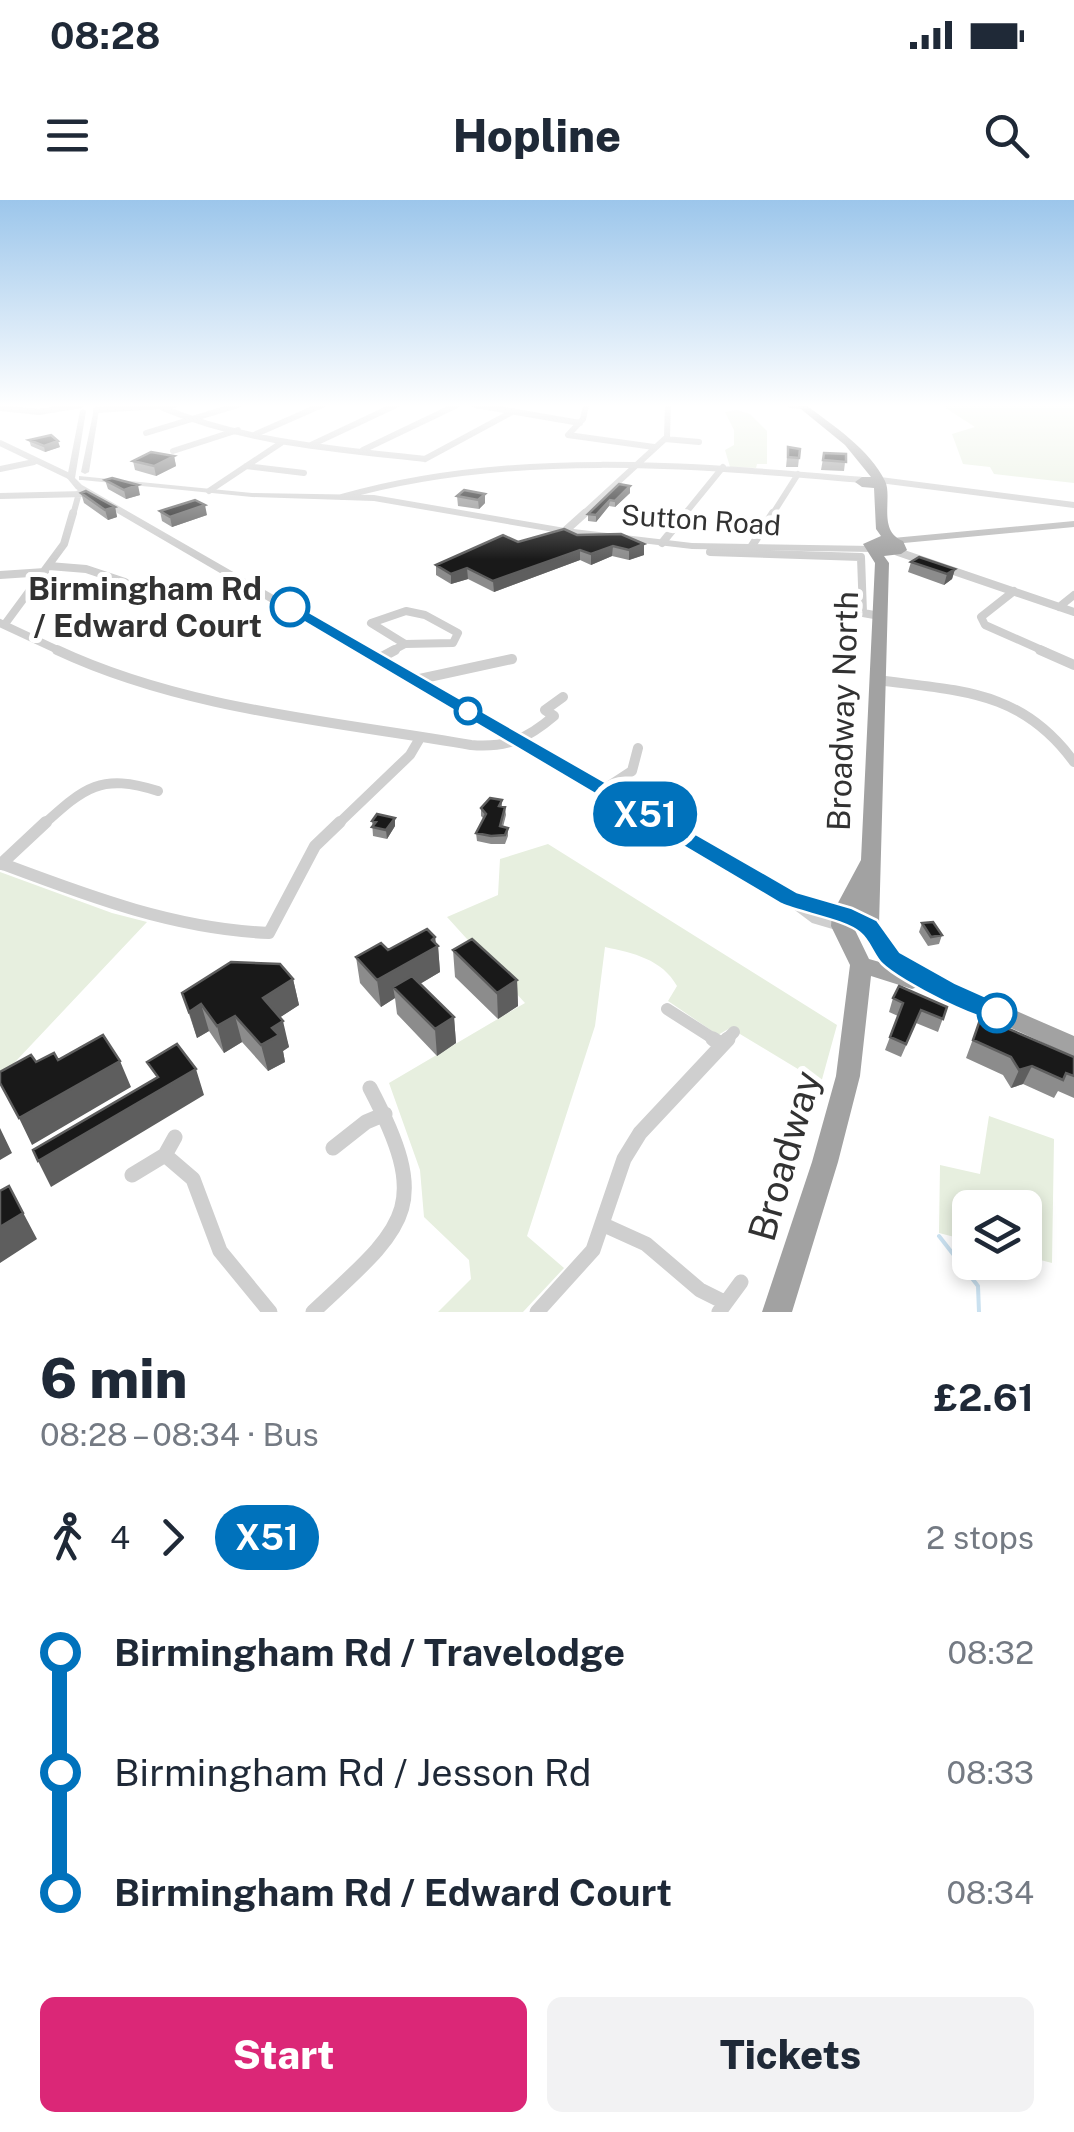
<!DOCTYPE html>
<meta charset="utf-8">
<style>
body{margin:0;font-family:"Public Sans",sans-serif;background:#f2f2f3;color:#1f2937;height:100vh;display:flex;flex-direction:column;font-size:38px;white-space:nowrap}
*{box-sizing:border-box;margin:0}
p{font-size:32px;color:#747a83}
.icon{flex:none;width:55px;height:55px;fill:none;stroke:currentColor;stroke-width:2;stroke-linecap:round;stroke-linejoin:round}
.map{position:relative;height:1112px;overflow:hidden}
.drawer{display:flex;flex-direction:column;background:#fff;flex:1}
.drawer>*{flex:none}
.badge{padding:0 20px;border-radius:32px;font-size:35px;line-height:65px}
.tools{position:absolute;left:952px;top:990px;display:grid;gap:20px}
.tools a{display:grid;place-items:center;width:90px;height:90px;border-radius:15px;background:#fff;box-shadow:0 5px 15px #0003;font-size:50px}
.map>.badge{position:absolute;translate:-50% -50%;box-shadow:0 0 0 5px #fff}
.legs{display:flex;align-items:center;gap:15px;height:110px;padding:0 40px;font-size:32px}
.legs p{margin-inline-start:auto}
.overview{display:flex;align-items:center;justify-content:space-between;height:170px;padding:0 40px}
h1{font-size:55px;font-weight:800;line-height:75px}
.cta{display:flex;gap:20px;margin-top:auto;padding:20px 40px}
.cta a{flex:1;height:115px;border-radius:15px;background:#db2777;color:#fff;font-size:40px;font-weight:800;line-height:115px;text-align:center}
.cta a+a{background:#f2f2f3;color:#1f2937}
ul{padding:0 40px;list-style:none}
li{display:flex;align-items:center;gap:35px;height:120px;font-size:38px}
li i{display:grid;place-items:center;width:15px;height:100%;margin:0 12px;background:currentColor}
li i::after{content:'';width:25px;height:25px;margin:-12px;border:8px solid;border-radius:50%;background:#fff}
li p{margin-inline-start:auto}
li:first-child i{background:linear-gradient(#0000 50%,currentColor 0)}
li:last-child i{background:linear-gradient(currentColor 50%,#0000 0)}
.status{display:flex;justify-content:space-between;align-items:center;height:70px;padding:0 50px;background:#fff;direction:ltr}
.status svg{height:28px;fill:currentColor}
header{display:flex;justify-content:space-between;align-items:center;height:130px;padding:0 40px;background:#fff;font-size:45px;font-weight:800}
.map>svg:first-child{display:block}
.green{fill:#e7efdf}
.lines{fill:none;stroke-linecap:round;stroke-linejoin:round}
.stream{stroke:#cae1f0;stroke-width:4}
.minor-far4{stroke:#cfcfcf;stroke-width:6}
.minor-far3{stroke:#cfcfcf;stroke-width:8}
.minor-far2{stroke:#cfcfcf;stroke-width:10}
.minor-far1{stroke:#cfcfcf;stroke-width:12}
.minor{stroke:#cfcfcf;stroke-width:15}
.tertiary{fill:#cfcfcf;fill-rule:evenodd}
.secondary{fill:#bcbcbc;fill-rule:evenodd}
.trunk{fill:#a2a2a2;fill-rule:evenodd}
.wall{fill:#8c8c8c}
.shaded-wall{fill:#5e5e5e}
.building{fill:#191919;stroke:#5e5e5e;stroke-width:2.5}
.line-1{fill:#0072bc;stroke:#fff;stroke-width:2.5}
.stop-1-dot{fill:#fff;stroke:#0072bc;stroke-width:5}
.labels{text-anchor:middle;stroke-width:10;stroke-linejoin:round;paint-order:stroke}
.far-street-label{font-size:28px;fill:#323232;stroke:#fff}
.stop-label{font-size:32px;font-weight:bold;fill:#323232;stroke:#fff;text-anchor:end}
.street-label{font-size:32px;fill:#323232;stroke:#fff}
.near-street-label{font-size:38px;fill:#323232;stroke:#fff}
</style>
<div class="status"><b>08:28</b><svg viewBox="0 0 49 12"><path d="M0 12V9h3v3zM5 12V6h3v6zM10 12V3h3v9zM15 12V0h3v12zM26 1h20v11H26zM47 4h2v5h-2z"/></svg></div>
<header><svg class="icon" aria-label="menu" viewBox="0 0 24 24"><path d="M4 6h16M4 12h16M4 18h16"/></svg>Hopline<svg class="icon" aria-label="search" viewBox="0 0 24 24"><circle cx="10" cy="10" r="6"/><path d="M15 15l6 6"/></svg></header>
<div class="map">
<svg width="1074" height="1112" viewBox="0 0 1074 1112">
<rect width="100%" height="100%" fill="#fff"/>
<!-- green -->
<path class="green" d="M941 205H1074V283L994 274 990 267 963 264 952 234 975 227Z
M737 210 750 214 767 231V264H757L756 268 730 267 725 250 734 245V230L725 212Z
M548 644 837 825 821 883 730 828 718 835 668 801 677 786C662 759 633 753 605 747L595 826 527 1036 564 1068 523 1112H438L471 1079 469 1060 424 1017 420 970 389 883 525 803 447 717 498 695 500 659Z
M0 672 112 713 147 722 0 878Z
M989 916 1054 939 1052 1063 1025 1056V1008H970V1041L939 1033 940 965 980 974Z"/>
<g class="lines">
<!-- stream -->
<path class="stream" d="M939 1036 978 1086 979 1112"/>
<!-- minor-far4 -->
<path class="minor-far4" d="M475 205 580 223
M586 205 583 219 568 235 654 247
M790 205 804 206
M0 208 39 212 81 205
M163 208C247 243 336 249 425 259
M96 210 175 205
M146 233 238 205
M256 234 322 205
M665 239 699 242
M0 243 69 276
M311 245 396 205
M363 250 457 205
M173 251 238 230
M425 259 512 212
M246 266 304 273
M0 269 34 262
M880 280 1074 305
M209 291 281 243
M0 296 84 294
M342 297C510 249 691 265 863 280
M73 315 79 293
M582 315 667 237 668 205
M684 315 723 267
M772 315 798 274"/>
<!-- minor-far3 -->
<path class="minor-far3" d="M565 331 585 313
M662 343 686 313
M710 352 861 357 863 413 880 416
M748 352 773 313
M898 352 1074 412
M49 366 86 369 125 382
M0 375 45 372
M1014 391 981 417 985 425 1046 452
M1059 407 1074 395
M406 411 425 415 458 433 453 443 405 444 371 423Z
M0 423 62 452
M5 424 64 344 73 313
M390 452 405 444"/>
<!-- minor-far2 -->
<path class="minor-far2" d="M57 450C185 510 333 521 471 545 507 548 527 539 554 516L545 510 563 497
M1040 450 1074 465
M378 459 395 450
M415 480 512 459
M877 480C959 491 1021 489 1074 562
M603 590 632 571 638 548
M43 625C85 587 101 573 158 591
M337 625 410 555 420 538"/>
<!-- minor-far1 -->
<path class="minor-far1" d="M0 663C88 696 174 729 269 733L315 646 340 622
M1 664 46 622
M667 809 717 841
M725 841 734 832"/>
<!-- minor -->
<path class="minor" d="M713 839 721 844
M333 948 366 922 385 914
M165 955 193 979 220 1051 270 1112
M132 975 165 955 175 937
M604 1025 646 1044 700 1090 724 1102
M313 1112C405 1026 434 1010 370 888
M537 1112 593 1050 624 959 640 933 728 839
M719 1112 741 1082"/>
<!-- tertiary -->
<path class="tertiary" d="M83 209 86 211 75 278 82 285 794 694 822 715 851 723 854 727 851 731 846 733 812 723 784 702 76 289 67 278 80 211Z
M94 209 99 210 89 272 85 274 81 272Z
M79 276 252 293 374 295 565 328 692 343 873 346 878 349 873 352 692 349 565 334 374 301 252 297 82 280H79Z"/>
<!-- secondary -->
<path class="secondary" d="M1074 321V327L893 344 888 341 893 338Z"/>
<!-- trunk -->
<path class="trunk" d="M796 205H806C834 226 870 250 885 281 893 297 877 331 903 341L907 350 901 354 884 356 889 363 879 725 900 753 954 784 1074 836V857L920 786 912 789 871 776 860 876 838 962 792 1112H762L812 962 836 876 850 765 831 726 832 714 861 660 875 363 863 344 881 336 876 329 874 288 862 287 855 282 862 277H871L845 245ZM854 728 860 732 883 763 869 759Z"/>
</g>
<!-- wall -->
<path class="wall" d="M29 240 60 247 45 252 31 246Z
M788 247 800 249 798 267H786Z
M824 253 846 254 844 271 821 270Z
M174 256 176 266 156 276 135 270 133 261Z
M105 280 140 295 126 299 108 289Z
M630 286V293L615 307 609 306 596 322 588 321V314Z
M81 293 115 307 117 317 108 320 84 303Z
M485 294V303L479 309 458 306 457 296Z
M160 311 207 315 172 327 162 321Z
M577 335 644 344V355L629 360 612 356 591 365 580 360 494 392 468 379 451 384 436 375V365Z
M911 362 955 369 952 379 944 385 908 372Z
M502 600V606L505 607 506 615 503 627 508 628V636L505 644H491L477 641 476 633 484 619 481 616V608Z
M372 621 395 626 387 639 373 636Z
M922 723 942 735 939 744 928 746 919 732Z
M435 737 436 744 438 746 440 772 420 784 454 817 456 843 437 856 397 814 395 798 381 807 360 783 356 757 388 750Z
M453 750 517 780 518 806 498 819 455 777Z
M293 779 299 805 280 817 289 847 283 851 285 862 268 871 242 842 224 853 209 831 197 838 182 793Z
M893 798 947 807 938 832 916 823 901 857 885 850 898 816 889 812Z
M981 817 1074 857V898L1058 891 1054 898 1023 884 1011 888 1003 875 966 858Z"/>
<!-- shaded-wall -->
<path class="shaded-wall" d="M58 241 60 247 45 252 44 246Z
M174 256 176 266 156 276 154 266Z
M138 285 140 295 126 299 124 290Z
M630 286V293L615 307V301Z
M485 294V303L479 309 478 300Z
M610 300 609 306 596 322V315Z
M205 305 207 315 172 327 170 317Z
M115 307 117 317 108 320 105 310Z
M644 344V355L629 360V350Z
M613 346 612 356 591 365V354Z
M580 350V360L494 392 493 381Z
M467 368 468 379 451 384V374Z
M955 369 952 379 944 385 947 374Z
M395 618V626L387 639 386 630Z
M435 737 436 747 438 746 440 772 401 795 393 787 395 798 381 807 377 780Z
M293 779 299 805 270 824 263 798Z
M517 780 518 806 498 819 497 793Z
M201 804 209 831 197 838 189 812Z
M235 816 242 842 224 853 217 826Z
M454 817 456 843 437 856 435 829Z
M283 821 289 847 283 851 285 862 268 871 261 845 272 828Z
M120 861 131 887 32 945 19 918Z
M1032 866 1023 884 1011 888 1019 870Z
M196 869 204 895 51 987 38 961Z
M0 928 12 953 0 960Z
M9 986 37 1039 0 1063V1027Z"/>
<!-- building -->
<path class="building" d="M51 235 58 241 44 246 29 240Z
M788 247 800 249 799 258 788 257Z
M151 252 174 256 154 266 133 261Z
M824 253 846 254V262L823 260Z
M112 278 138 285 124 290 105 280Z
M619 284 630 286 615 301 610 300 596 315 588 314Z
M464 290 485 294 478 300 457 296Z
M86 291 115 307 105 310 81 293Z
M195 300 205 305 170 317 160 311Z
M564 329 577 335 621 334 644 344 629 350 613 346 591 354 580 350 493 381 467 368 451 374 436 365 503 335 518 342Z
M919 357 955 369 947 374 911 362Z
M490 598 502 600 499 606 505 607 500 626 508 628 505 635 491 636 476 633 486 614 481 608Z
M377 614 395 618 386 630 372 627 376 622 372 621Z
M933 722 942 735 931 737 922 723Z
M427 729 435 737 432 740 438 746 377 780 356 757 381 743 388 750Z
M472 739 517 780 497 793 453 750Z
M231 762 280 764 293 779 263 798 283 821 272 828 279 835 261 845 235 816 217 826 201 804 189 812 182 793Z
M412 776 454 817 435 829 393 787Z
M899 786 947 807 943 819 921 810 906 844 890 837 903 803 893 798Z
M981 817 1074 857V876L1066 873 1063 880 1032 866 1019 870 1011 857 973 840Z
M103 835 120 861 19 918 0 883V872L31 855 36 862 54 853 58 860Z
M177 844 196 869 38 961 33 950 158 877 147 862Z
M9 986 23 1013 0 1027V991Z"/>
<!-- sky -->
<linearGradient id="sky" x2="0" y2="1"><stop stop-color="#9cc6eb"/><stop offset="0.57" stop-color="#fff"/><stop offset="1" stop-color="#fff" stop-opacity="0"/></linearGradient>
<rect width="1074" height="360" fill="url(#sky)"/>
<!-- line-1 -->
<path class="line-1" d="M284 404H295L797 692 852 708 877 720 900 752 955 783 1007 806 1010 813 1007 821C986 827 899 781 882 764 873 755 870 741 860 733 846 720 801 713 781 704L284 410Z"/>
<!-- markers -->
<g class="stop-1-dot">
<circle cx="290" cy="407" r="18"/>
<circle cx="468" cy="511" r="12"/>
<circle cx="997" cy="813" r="18"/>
</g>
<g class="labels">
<!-- far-street labels -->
<g class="far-street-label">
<text transform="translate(701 320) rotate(4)" y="10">Sutton Road</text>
</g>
<!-- stop labels -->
<g class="stop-label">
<text x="262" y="400">Birmingham Rd<tspan x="262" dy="37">/ Edward Court</tspan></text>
</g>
<!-- street labels -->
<g class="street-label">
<text transform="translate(843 511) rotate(-88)" y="11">Broadway North</text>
</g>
<!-- near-street labels -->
<g class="near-street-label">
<text transform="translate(785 956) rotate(-74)" y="13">Broadway</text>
</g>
</g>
</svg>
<div class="tools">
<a><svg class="icon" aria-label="layers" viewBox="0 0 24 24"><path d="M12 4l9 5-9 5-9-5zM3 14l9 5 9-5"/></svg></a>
</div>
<b class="badge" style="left:645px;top:614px;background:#0072bc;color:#fff">X51</b>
</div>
<section class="drawer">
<div class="overview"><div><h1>6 min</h1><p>08:28 – 08:34 · Bus</p></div><b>£2.61</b></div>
<div class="legs"><svg class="icon" aria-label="walk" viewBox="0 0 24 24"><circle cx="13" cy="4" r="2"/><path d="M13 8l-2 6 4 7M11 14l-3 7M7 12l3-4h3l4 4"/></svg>4<svg class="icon" aria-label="forward" viewBox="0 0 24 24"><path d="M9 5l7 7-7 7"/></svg><b class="badge" style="background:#0072bc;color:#fff">X51</b><p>2 stops</p></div>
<ul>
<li><i style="color:#0072bc"></i><b>Birmingham Rd / Travelodge</b><p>08:32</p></li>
<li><i style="color:#0072bc"></i><span>Birmingham Rd / Jesson Rd</span><p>08:33</p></li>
<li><i style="color:#0072bc"></i><b>Birmingham Rd / Edward Court</b><p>08:34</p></li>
</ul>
<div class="cta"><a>Start</a><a>Tickets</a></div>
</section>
